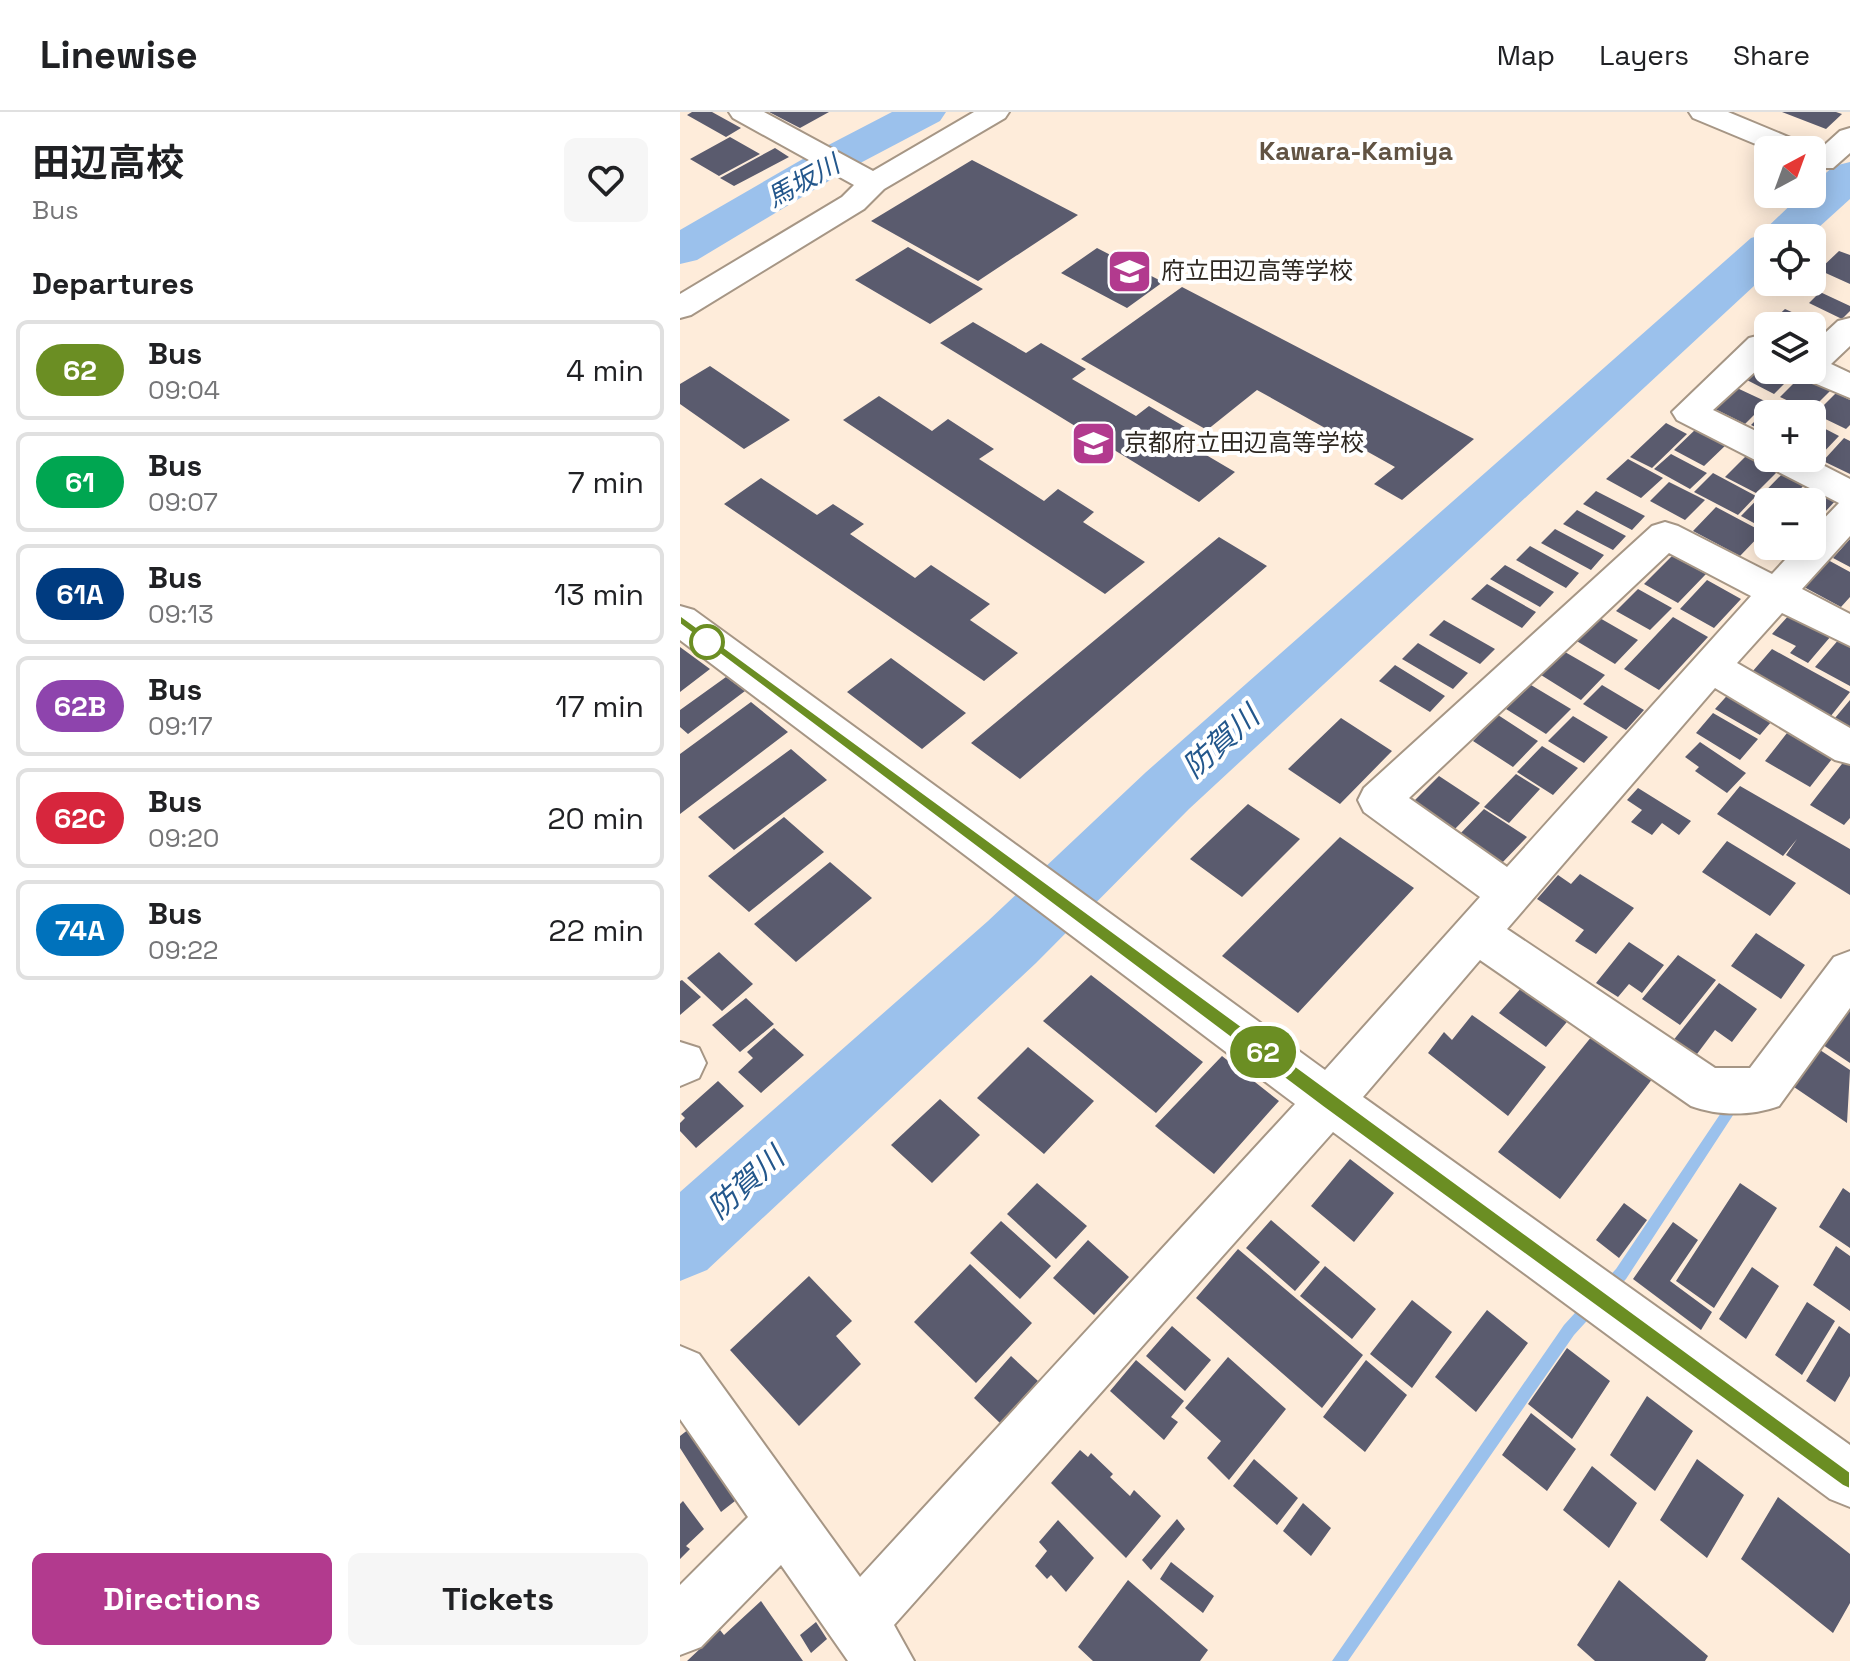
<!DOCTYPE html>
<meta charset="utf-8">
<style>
body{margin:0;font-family:"Space Grotesk","Noto Sans JP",sans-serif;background:#f6f6f6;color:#202124;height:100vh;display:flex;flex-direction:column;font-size:30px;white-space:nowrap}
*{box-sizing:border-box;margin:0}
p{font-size:26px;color:#757577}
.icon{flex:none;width:44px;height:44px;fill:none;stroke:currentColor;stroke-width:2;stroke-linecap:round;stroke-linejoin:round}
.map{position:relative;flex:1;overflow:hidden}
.details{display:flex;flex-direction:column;background:#fff;width:680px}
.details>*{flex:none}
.badge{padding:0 16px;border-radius:26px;font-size:28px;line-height:52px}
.needle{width:52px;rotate:41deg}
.buttons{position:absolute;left:1074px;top:24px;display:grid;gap:16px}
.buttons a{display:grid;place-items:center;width:72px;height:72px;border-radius:12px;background:#fff;box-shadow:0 4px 20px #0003;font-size:40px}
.map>.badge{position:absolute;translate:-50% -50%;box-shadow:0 0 0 4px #fff}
h2{padding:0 32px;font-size:30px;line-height:72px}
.round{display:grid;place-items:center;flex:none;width:84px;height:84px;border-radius:12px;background:#f6f6f6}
.head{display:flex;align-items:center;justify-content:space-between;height:136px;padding:0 32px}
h1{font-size:38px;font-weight:700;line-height:60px}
.button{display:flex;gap:16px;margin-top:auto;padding:16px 32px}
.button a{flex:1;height:92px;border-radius:12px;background:#b23a8e;color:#fff;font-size:32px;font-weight:700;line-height:92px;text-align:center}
.button a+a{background:#f6f6f6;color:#202124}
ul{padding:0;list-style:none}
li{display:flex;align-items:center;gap:24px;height:100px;margin:0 16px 12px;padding:0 16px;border:4px solid #e0e0e0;border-radius:12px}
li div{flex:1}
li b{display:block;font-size:30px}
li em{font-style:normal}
li .badge{min-width:88px;font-weight:700;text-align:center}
header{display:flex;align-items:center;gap:48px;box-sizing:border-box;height:112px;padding:0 40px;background:#fff;border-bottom:2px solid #e0e0e0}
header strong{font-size:38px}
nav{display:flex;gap:44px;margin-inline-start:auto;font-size:28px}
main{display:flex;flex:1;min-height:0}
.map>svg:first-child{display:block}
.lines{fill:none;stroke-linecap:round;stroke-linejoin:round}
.stream{fill:#9bc1ec;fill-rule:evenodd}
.river{fill:#9bc1ec;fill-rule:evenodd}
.building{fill:#5a5b6e}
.minor-casing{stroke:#a69685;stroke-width:4}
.minor{fill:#fff;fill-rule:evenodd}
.line{fill:#6b8e23;stroke:#fff;stroke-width:2}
.stop-dot{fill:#fff;stroke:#6b8e23;stroke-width:4}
.labels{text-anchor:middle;stroke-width:8;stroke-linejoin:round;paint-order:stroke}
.far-poi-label{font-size:24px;fill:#2d2720;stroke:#fff;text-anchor:start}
.far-neighbourhood-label{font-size:26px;font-weight:bold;fill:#615343;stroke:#fff}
.far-water-label{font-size:26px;font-style:italic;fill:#23578c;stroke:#fff}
.water-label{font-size:30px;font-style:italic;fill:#23578c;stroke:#fff}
</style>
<header>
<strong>Linewise</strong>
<nav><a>Map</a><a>Layers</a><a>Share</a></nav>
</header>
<main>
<section class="details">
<div class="head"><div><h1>田辺高校</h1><p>Bus</p></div><a class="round"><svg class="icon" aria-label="heart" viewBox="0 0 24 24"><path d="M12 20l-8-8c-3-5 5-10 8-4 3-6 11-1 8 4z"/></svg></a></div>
<h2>Departures</h2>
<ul>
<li><span class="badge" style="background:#6b8e23;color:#fff">62</span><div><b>Bus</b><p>09:04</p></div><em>4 min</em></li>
<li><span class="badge" style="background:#00a651;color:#fff">61</span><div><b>Bus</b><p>09:07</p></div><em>7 min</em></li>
<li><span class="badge" style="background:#003b80;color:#fff">61A</span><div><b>Bus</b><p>09:13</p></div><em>13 min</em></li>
<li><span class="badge" style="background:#8e44ad;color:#fff">62B</span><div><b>Bus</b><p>09:17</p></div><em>17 min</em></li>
<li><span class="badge" style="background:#d7263d;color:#fff">62C</span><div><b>Bus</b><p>09:20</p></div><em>20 min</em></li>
<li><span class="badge" style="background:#0072bc;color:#fff">74A</span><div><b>Bus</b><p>09:22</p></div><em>22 min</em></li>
</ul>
<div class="button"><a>Directions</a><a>Tickets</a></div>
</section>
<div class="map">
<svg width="1170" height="1549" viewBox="0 0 1170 1549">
<rect width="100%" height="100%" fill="#feecda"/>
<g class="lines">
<!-- stream -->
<path class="stream" d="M1055 984 1059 986 1061 990 1059 994 946 1167 932 1182 927 1184 922 1182 920 1177 922 1172 936 1157 1051 986Z
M910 1188 915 1190 917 1195 915 1200 894 1223 668 1549H652L884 1213 905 1190Z"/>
<!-- river -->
<path class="river" d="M212 0H266L260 9 167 58 17 148 0 152V118L135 40Z
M1170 50V87L1127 126H1088V161L509 697 356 851 27 1158 0 1169V1080L308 809 465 661 1071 126 1078 124 1122 82H1132V73L1154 54Z"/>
</g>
<!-- building -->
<path class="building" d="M12 0H32L61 16 46 25 7 3Z
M89 0H149L120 16Z
M1102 0H1156L1162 2 1146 17Z
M50 25 80 42 39 64 10 47Z
M95 36 109 45 54 74 40 66Z
M292 48 398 103 298 169 191 109Z
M228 135 303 177 250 212 175 168Z
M417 136 483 170 447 196 381 161Z
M1159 139 1170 143V172L1139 158Z
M502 175 794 327 722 388 694 372 715 355 577 278 527 318 401 247Z
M1140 180 1170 194V199L1162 207 1129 191Z
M1105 197 1145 215 1132 227V214L1090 211Z
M293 210 346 241 361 231 406 257 392 267 456 304 469 294 505 315 494 324 555 360 519 390 260 231Z
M1088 246V258L1115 261 1094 282 1065 267Z
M30 254 110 308 64 337 0 292V272Z
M1121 264 1151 278 1130 299 1100 285Z
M1057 276 1087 290 1065 312 1035 297Z
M1156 281 1170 288V313L1166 317 1135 302Z
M199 284 252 319 268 307 314 337 299 347 364 389 378 377 414 400 403 410 465 450 425 482 163 308Z
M1093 291 1115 302H1088V321L1071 313Z
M1132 310 1159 324 1138 346 1132 343Z
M986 311 1007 322 972 356 950 345Z
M1017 316 1047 332 1024 354 994 338Z
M1164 326 1170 329V362L1143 349Z
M991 342 1027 361 1010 377 974 357Z
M1068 342 1099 358 1076 381 1045 365Z
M948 347 983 366 961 386 926 367Z
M1104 360 1126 371 1108 390H1088V411L1083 416 1061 404Z
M1033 361 1076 384 1058 403 1014 380Z
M81 366 137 403 153 392 184 412 170 422 235 466 251 453 310 492 290 508 338 541 304 569 44 392Z
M989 370 1025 388 1005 408 970 389Z
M1128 372 1157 387 1132 414V390H1112Z
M916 379 965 404 952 418 903 392Z
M1036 395 1083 420 1060 444 1013 419Z
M897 398 946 424 933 438 883 412Z
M875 417 924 443 911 458 861 431Z
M539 425 587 454 340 667 291 631Z
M1170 427V455L1153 446Z
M850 434 899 461 886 476 836 448Z
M992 444 1026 462 998 491 964 472Z
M1148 448 1170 460V485L1161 495 1124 475Z
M825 453 874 480 860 495 810 467Z
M1027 468 1061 487 1034 516 1000 497Z
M807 472 856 500 842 516 791 487Z
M958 477 992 496 970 518 936 499Z
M1110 502 1151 524 1128 551 1110 541 1116 534 1092 522Z
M918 505 958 528 935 552 895 528Z
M993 505 1028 525 979 578 944 557Z
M764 508 815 537 800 552 749 523Z
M1160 526 1170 532V574L1135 555Z
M738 531 788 561 773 577 722 547Z
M0 535 30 557 0 580Z
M1092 537 1170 580 1150 605 1072 560Z
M885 540 925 563 901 588 861 563Z
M211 546 286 601 242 637 167 580Z
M715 553 765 584 750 600 699 569Z
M46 565 65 579 8 622 0 615V598Z
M851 573 891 597 866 622 826 597Z
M922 573 964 598 946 618 903 592Z
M1053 577 1097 603 1080 623 1035 597Z
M1170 588V615L1155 606Z
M71 590 108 620 0 702V642Z
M1033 601 1078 627 1060 648 1016 621Z
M818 603 858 629 833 655 793 629Z
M893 604 928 625 904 651 868 629Z
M661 606 712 639 660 692 608 657Z
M1107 621 1152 647 1130 675 1085 649Z
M1020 630 1066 661 1047 681 1015 659 1019 655 1005 645Z
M862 634 898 656 873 683 837 660Z
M111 637 147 668 54 738 18 705Z
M1165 648 1170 651V706L1164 713 1130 693Z
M836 662 860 677 829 711 804 695Z
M759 664 800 691 773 719 732 691Z
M1060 674 1170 737V783L1106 743 1117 727 1103 744 1037 702Z
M958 676 1011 709 999 723 982 711 972 723 951 710 962 698 947 688Z
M568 692 620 727 562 785 510 747Z
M804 697 847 725 820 753 777 725Z
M104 705 144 740 69 800 28 764Z
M660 725 734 776 618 901 542 844Z
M1047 729 1116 771 1090 804 1022 760Z
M150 750 192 786 116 850 74 812Z
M900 762 954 796 916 842 895 829 904 818 857 787 878 763 891 772Z
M1076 821 1125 853 1101 887 1051 854Z
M949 830 984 853 962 881 949 872 938 885 916 871Z
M39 840 73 872 42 899 7 866Z
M998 843 1036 868 1000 913 962 887Z
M411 863 523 950 476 1001 363 909Z
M849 867 896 899 866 935 819 901Z
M2 868 21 885 0 903V869Z
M1039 871 1077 897 1052 930 1035 918 1014 946 992 930Z
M66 886 94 912 60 940 32 913Z
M1168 898 1170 899V951L1143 933Z
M792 903 866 955 828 1004 748 941 764 920 772 928Z
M94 916 124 943 81 981 58 960 73 946 67 940Z
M912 924 973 966 880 1087 818 1040Z
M348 935 414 989 364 1042 297 986Z
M1140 938 1170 958 1167 1011 1114 975Z
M542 944 599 989 534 1062 475 1014Z
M38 969 64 994 16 1036 0 1019V1011L5 1006 1 1002Z
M260 987 300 1023 252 1071 211 1033Z
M670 1047 714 1081 674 1130 631 1094Z
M357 1071 407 1114 376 1147 327 1102Z
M1060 1071 1097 1096 1034 1196 996 1169Z
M1163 1076 1170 1081V1136L1139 1115Z
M944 1091 967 1108 939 1146 916 1128Z
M591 1108 640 1150 615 1179 566 1136Z
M321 1109 371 1154 340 1187 290 1141Z
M993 1110 1018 1128 990 1169 1032 1200 1021 1218 953 1167Z
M408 1128 449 1165 414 1203 373 1166Z
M1156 1134 1170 1144V1199L1133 1173Z
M558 1137 683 1243 642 1296 516 1186Z
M290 1152 352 1211 296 1271 234 1210Z
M645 1154 696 1197 672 1227 620 1184Z
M1072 1155 1099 1174 1066 1227 1039 1207Z
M129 1164 172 1209 156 1224 181 1252 119 1314 50 1238Z
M732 1188 772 1220 732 1276 690 1242Z
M1127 1190 1155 1209 1122 1263 1095 1243Z
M807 1198 848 1231 796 1300 755 1265Z
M492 1214 531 1248 505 1279 466 1244Z
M1159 1214 1170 1222V1264L1155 1290 1126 1269Z
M887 1236 930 1269 892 1327 848 1292Z
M331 1244 358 1269 320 1311 294 1286Z
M548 1245 606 1297 549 1368 527 1346 541 1329 505 1296Z
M456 1248 504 1289 491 1305 498 1310 484 1328 430 1279Z
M686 1248 727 1283 685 1340 643 1305Z
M967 1284 1013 1319 975 1379 930 1343Z
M851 1301 896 1337 867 1379 822 1343Z
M9 1317 55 1389 41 1400 0 1336V1324Z
M400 1338 408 1345 411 1341 433 1362 430 1365 450 1384 454 1378 481 1404 446 1446 371 1371Z
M574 1347 618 1386 597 1413 553 1374Z
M1017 1347 1064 1383 1027 1446 980 1408Z
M912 1354 957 1391 929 1436 883 1398Z
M1098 1385 1170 1442V1491L1153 1521 1061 1447Z
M3 1389 24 1417 6 1434 10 1437 0 1447V1392Z
M623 1391 651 1416 631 1444 603 1419Z
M497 1407 505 1417 471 1458 462 1448Z
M378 1408 414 1446 386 1480 371 1463 367 1467 355 1454 367 1439 359 1430Z
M491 1450 534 1484 523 1501 480 1467Z
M448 1468 528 1538 520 1549H413L398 1535Z
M939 1468 1028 1544 1025 1549H915L897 1533Z
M81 1489 123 1549H7L40 1518 44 1523Z
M136 1510 147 1527 131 1541 120 1523Z"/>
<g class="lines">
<defs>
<path id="minor" d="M49 0H84L193 59 294 0H329L325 6 204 77 184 97 11 203 0 206V182L162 85 174 73 53 6Z
M1009 0H1048L1125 32 1129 37 1139 38 1160 19 1170 16V41L1153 56H1133L1132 38H1090L1013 6Z
M1170 206V234L1151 252 1170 261V286L1120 265 1116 258H1132V233L1158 209Z
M1081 223 1088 225V248L1033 298 1088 325V346H1129L1170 367V424L1122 477 1170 502V534L1102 501 1057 551 1170 616V652L1155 648 1035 576 827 817 1035 956H1070L1154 845 1170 839V896L1099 994C1072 1004 1038 1004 1011 994L800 848 683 985 1170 1333V1395L1150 1387 653 1020 214 1513 234 1549H168L101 1453 21 1535 0 1543V1473L68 1405 0 1307V1234L19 1242 180 1465 615 992 0 528V494L14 498 645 958 800 785 684 700 678 688 684 676 972 414 985 410 998 414 1092 462 1118 434H1132V419L1159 391 997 308 992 300 1069 226ZM989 441 1071 484 827 755 729 686Z
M0 930 19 936 26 951 19 966 0 974Z"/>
</defs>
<!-- minor casing -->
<use href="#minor" class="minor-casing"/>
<!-- minor -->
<use href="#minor" class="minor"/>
</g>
<!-- line -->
<path class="line" d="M0 503 1170 1360V1377L1163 1374 643 995 0 512Z"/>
<!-- icons -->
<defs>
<symbol id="school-square" viewBox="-11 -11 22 22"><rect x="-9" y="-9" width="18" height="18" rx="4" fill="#b23a8e" stroke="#fff"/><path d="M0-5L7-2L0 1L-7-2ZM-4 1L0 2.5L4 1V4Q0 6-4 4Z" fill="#fff"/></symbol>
</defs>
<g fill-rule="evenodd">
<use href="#school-square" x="424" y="134" width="51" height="51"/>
<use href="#school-square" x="388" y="306" width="51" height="51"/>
</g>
<!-- markers -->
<circle class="stop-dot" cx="27" cy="530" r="16"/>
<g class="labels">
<!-- far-poi labels -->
<g class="far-poi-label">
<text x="481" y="167">府立田辺高等学校</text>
<text x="444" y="339">京都府立田辺高等学校</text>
</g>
<!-- far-neighbourhood labels -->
<g class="far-neighbourhood-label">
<text x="676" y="48">Kawara-Kamiya</text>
</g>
<!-- far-water labels -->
<g class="far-water-label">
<text transform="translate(123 69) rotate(-29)" y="9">馬坂川</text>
</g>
<!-- water labels -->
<g class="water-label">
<text transform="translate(541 630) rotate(-42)" y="10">防賀川</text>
<text transform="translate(66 1071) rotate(-42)" y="10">防賀川</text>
</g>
</g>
</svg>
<div class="buttons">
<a><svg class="needle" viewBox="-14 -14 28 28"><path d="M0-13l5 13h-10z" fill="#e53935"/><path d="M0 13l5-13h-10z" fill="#757577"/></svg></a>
<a><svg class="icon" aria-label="locate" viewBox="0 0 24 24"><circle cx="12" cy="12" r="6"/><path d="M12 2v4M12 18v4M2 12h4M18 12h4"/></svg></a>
<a><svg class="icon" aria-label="layers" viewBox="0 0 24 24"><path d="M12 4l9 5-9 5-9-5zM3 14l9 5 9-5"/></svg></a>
<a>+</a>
<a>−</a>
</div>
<b class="badge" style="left:583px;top:940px;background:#6b8e23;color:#fff">62</b>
</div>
</main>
